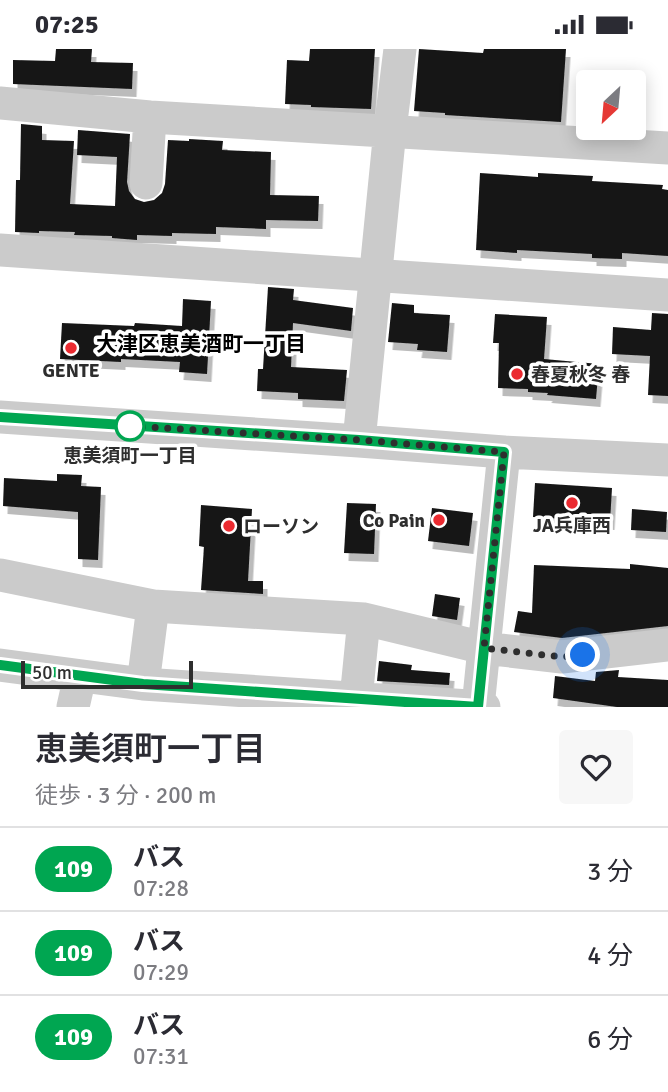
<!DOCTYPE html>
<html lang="ja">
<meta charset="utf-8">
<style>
body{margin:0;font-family:Signika,"Noto Sans JP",sans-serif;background:#f7f7f7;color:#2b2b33;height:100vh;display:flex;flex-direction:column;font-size:26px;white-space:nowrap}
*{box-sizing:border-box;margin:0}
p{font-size:23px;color:#7c7c81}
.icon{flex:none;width:38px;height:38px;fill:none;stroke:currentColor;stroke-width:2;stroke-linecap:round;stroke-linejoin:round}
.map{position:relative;height:658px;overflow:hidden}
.details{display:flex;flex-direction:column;background:#fff;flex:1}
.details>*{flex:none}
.badge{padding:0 14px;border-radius:23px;font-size:24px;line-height:46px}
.needle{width:46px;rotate:206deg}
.controls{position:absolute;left:576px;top:21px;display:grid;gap:14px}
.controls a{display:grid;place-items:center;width:70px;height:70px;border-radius:7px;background:#fff;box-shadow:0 4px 18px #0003;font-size:35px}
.scale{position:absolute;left:21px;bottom:18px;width:172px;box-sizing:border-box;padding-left:7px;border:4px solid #2e2e2e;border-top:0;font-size:19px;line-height:24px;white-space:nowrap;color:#2e2e2e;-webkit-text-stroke:5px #fff;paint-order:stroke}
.you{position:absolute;width:35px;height:35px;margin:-18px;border:5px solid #fff;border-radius:50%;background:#1a73e8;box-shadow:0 0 0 10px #1a73e833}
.map>.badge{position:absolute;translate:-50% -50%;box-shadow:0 0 0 4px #fff}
.round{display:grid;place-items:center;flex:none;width:74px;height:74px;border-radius:7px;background:#f7f7f7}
.head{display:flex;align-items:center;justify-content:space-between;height:119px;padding:0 35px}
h1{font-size:33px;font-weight:600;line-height:52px}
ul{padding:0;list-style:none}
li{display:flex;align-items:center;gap:21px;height:84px;padding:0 35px;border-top:2px solid #e1e1e2}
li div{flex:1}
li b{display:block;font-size:26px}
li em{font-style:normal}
li .badge{min-width:77px;font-weight:700;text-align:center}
.status{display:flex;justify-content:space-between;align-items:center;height:49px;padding:0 35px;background:#fff;direction:ltr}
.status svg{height:19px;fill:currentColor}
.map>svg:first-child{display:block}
.building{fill:#151515;filter:url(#shadow)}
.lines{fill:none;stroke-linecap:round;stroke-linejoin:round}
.minor{stroke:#cbcbcb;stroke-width:33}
.line-casing{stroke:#fff;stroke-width:16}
.line{stroke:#00a651;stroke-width:10}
.walk{stroke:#2e2e2e;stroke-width:7;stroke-dasharray:0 12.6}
.poi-dot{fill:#eb2a30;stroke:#fff;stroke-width:2.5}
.stop-dot{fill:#fff;stroke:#00a651;stroke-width:3.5}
.labels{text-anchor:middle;stroke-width:7;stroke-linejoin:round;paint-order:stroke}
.poi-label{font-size:19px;font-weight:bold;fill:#2e2e2e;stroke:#fff}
.stop-label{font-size:19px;font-weight:bold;fill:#2e2e2e;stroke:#fff}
.neighbourhood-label{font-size:21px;font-weight:bold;fill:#000;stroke:#fff}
</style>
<div class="status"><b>07:25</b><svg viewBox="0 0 49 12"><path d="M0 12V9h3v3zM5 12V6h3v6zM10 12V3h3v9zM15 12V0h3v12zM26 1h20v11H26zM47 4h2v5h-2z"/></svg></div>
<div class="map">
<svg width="668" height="658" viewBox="0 0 668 658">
<defs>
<filter id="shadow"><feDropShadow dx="4.5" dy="8" stdDeviation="0" flood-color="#0004"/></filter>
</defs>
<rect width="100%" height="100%" fill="#fff"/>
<!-- building -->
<path class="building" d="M56 0H92L91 13 133 14 132 40 13 35V11L55 12Z
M310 0H375L371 60 311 58V56L285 55 287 11 309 12Z
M419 0 483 4 484 0H566L561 73 445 66V64L414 62Z
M21 75 42 77V91L74 92 70 155 115 157 117 108 77 106 78 81 130 85 127 133 129 142 135 150 144 153 154 151 162 144 165 135 168 91 189 92V90L223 92 222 101 271 103 270 146 319 147 318 172 266 171V180L216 178V185L172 184V187L137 186V191L112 189V187L74 186 75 183 39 182V184L15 183 16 131H20Z
M480 124 538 128V124L593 127 592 132 663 136 662 140 668 141V207L622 204V210L592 209V205L517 201V204L476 201Z
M268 238 294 240 293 251 353 259 351 282 293 274 291 318 347 321 344 352 298 350V344L257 342 258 320H263Z
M183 250 211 252 207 325 179 323 180 313 121 310V313L60 310 62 274 134 277 135 274 182 277Z
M392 254 414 256V264L450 266 447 303 417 301 418 295 388 293Z
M652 264 668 265V347L648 346 650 307 612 305 613 278 651 281Z
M495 265 547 268 544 310 599 315 596 350 547 346 548 344 528 343V340L498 339 499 294H493Z
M57 425 82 426 81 437 101 438 98 511 78 510V463L3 457 4 429 57 432Z
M535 434 612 439 610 473 533 468Z
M347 454 376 455 374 505 344 504Z
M201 456 252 460 248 532H263V545L201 541 204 498 199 497Z
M432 459 473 464 469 497 428 492Z
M632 460 667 463 666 483 631 481Z
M630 515 668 519V577L562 589 514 583 518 562 532 564 534 516 630 520Z
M435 545 460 549 457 571 432 567Z
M379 612 412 616 411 621 450 624 449 636 377 632Z
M619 621 618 628 668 631V658H617L553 649 555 627 595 632 596 623Z"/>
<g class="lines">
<!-- minor -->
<path class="minor" d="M0 54 150 68 668 99
M146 134 150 68
M0 201 668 246
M0 368 359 392 504 403 668 411
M359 392 390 81 400 0
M0 526 153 557 364 570 484 599 562 608 668 596
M0 616 143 635 484 658
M143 635 153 557
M356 650 364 570
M73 658 80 627
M478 658 504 403"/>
</g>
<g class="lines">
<defs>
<path id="line" d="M0 368 359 391 504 403 478 658 143 635 0 616"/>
</defs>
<!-- line casing -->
<use href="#line" class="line-casing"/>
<!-- line -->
<use href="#line" class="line"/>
<!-- walk -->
<path class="walk" d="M130 377 359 391 504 403 484 599 562 608 583 606"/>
</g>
<!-- markers -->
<g class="poi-dot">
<circle cx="71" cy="299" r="7"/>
<circle cx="517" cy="325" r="7"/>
<circle cx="572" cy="454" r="7"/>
<circle cx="439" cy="471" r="7"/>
<circle cx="229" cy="477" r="7"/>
</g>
<circle class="stop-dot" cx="130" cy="377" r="14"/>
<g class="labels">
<!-- poi labels -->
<g class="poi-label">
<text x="71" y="328">GENTE</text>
<text x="531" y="332" text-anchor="start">春夏秋冬 春</text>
<text x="425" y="478" text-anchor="end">Co Pain</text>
<text x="572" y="483">JA兵庫西</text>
<text x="243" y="484" text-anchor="start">ローソン</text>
</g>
<!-- stop labels -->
<g class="stop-label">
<text x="130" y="413">恵美須町一丁目</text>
</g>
<!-- neighbourhood labels -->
<g class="neighbourhood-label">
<text x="201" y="302">大津区恵美酒町一丁目</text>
</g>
</g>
</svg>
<div class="controls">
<a><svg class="needle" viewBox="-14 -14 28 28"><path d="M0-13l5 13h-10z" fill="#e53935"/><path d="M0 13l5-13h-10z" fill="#7c7c81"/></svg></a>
</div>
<div class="scale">50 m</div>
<div class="you" style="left:583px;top:606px"></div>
</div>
<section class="details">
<div class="head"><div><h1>恵美須町一丁目</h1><p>徒歩 · 3 分 · 200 m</p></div><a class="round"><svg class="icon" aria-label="heart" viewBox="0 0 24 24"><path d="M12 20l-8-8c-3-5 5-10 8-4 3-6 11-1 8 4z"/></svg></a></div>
<ul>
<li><span class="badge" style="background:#00a651;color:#fff">109</span><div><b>バス</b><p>07:28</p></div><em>3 分</em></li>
<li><span class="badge" style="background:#00a651;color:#fff">109</span><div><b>バス</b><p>07:29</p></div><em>4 分</em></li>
<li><span class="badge" style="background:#00a651;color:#fff">109</span><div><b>バス</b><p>07:31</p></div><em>6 分</em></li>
</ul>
</section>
